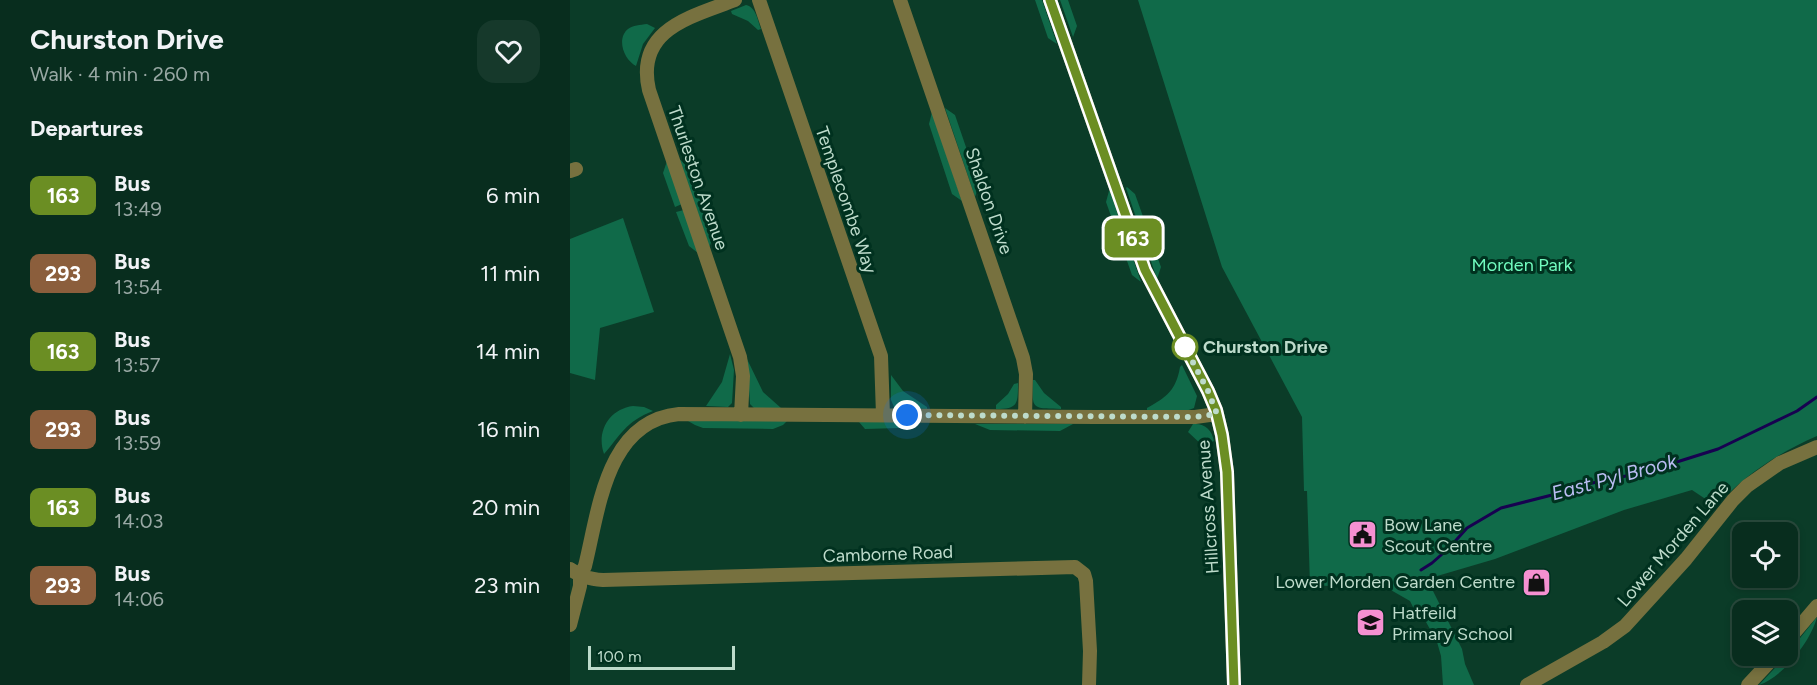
<!DOCTYPE html>
<meta charset="utf-8">
<style>
body{margin:0;font-family:Figtree,sans-serif;background:#16392b;color:#f1f3f6;height:100vh;display:flex;flex-direction:column;font-size:22px;white-space:nowrap}
*{box-sizing:border-box;margin:0}
p{font-size:20px;color:#98a8a4}
.icon{flex:none;width:33px;height:33px;fill:none;stroke:currentColor;stroke-width:2;stroke-linecap:round;stroke-linejoin:round}
.map{position:relative;flex:1;overflow:hidden}
.panel{display:flex;flex-direction:column;background:#082d1e;width:570px}
.panel>*{flex:none}
.badge{padding:0 12px;border-radius:9px;font-size:21px;line-height:39px}
.controls{position:absolute;left:1162px;top:522px;display:grid;gap:12px}
.controls a{display:grid;place-items:center;width:66px;height:66px;border-radius:12px;background:#082d1e;box-shadow:0 3px 9px #0003,0 0 0 2px #29493c;font-size:30px}
.scale{position:absolute;left:18px;bottom:15px;width:147px;box-sizing:border-box;padding-left:6px;border:3px solid #bddbcb;border-top:0;font-size:16px;line-height:21px;white-space:nowrap;color:#bddbcb;-webkit-text-stroke:4px #00311f;paint-order:stroke}
.you{position:absolute;width:30px;height:30px;margin:-15px;border:4px solid #fff;border-radius:50%;background:#1a73e8;box-shadow:0 0 0 9px #1a73e833}
.map>.badge{position:absolute;translate:-50% -50%;box-shadow:0 0 0 3px #fff}
h2{padding:0 30px;font-size:22px;line-height:54px}
.round{display:grid;place-items:center;flex:none;width:63px;height:63px;border-radius:18px;background:#16392b}
.head{display:flex;align-items:center;justify-content:space-between;height:102px;padding:0 30px}
h1{font-size:28px;font-weight:700;line-height:45px}
ul{padding:0;list-style:none}
li{display:flex;align-items:center;gap:18px;height:78px;padding:0 30px}
li div{flex:1}
li b{display:block;font-size:22px}
li em{font-style:normal}
li .badge{min-width:66px;font-weight:700;text-align:center}
main{display:flex;flex:1;min-height:0}
.map>svg:first-child{display:block}
.green{fill:#106a49}
.lines{fill:none;stroke-linecap:round;stroke-linejoin:round}
.stream{stroke:#170150;stroke-width:3}
.minor{stroke:#77713f;stroke-width:14}
.line-casing{stroke:#fff;stroke-width:14}
.line{stroke:#6b8e23;stroke-width:9}
.walk{stroke:#bddbcb;stroke-width:6;stroke-dasharray:0 10.8}
.stop-dot{fill:#fff;stroke:#6b8e23;stroke-width:3}
.labels{text-anchor:middle;stroke-width:6;stroke-linejoin:round;paint-order:stroke}
.street-label{font-size:18px;fill:#bddbcb;stroke:#00311f}
.park-label{font-size:18px;fill:#71fcbf;stroke:#00311f}
.stop-label{font-size:18px;font-weight:bold;fill:#bddbcb;stroke:#00311f;text-anchor:start}
.poi-label{font-size:18px;fill:#bddbcb;stroke:#00311f;text-anchor:start}
.water-label{font-size:20px;font-style:italic;fill:#b9bcf1;stroke:#00311f}
</style>
<main>
<section class="panel">
<div class="head"><div><h1>Churston Drive</h1><p>Walk · 4 min · 260 m</p></div><a class="round"><svg class="icon" aria-label="heart" viewBox="0 0 24 24"><path d="M12 20l-8-8c-3-5 5-10 8-4 3-6 11-1 8 4z"/></svg></a></div>
<h2>Departures</h2>
<ul>
<li><span class="badge" style="background:#6b8e23;color:#fff">163</span><div><b>Bus</b><p>13:49</p></div><em>6 min</em></li>
<li><span class="badge" style="background:#8b5e3c;color:#fff">293</span><div><b>Bus</b><p>13:54</p></div><em>11 min</em></li>
<li><span class="badge" style="background:#6b8e23;color:#fff">163</span><div><b>Bus</b><p>13:57</p></div><em>14 min</em></li>
<li><span class="badge" style="background:#8b5e3c;color:#fff">293</span><div><b>Bus</b><p>13:59</p></div><em>16 min</em></li>
<li><span class="badge" style="background:#6b8e23;color:#fff">163</span><div><b>Bus</b><p>14:03</p></div><em>20 min</em></li>
<li><span class="badge" style="background:#8b5e3c;color:#fff">293</span><div><b>Bus</b><p>14:06</p></div><em>23 min</em></li>
</ul>
</section>
<div class="map">
<svg width="1247" height="685" viewBox="0 0 1247 685">
<rect width="100%" height="100%" fill="#0b3c28"/>
<!-- green -->
<path class="green" d="M465 0H472L487 44 478 38Z
M490 0H498L507 26 503 37Z
M568 0H1247V436C1208 453 1175 475 1146 506L1122 490 1054 510 925 559 857 579 892 649 895 664 904 685H873L871 656 867 642 856 622 845 611 840 601 819 589 740 585 737 491H734L732 417 652 267Z
M176 5C186 7 188 21 191 29L188 30 178 21 162 14 161 11Z
M77 24 85 28 73 44 66 66C54 60 46 39 58 29 63 25 70 25 77 24Z
M375 108 385 115 409 185 405 197Z
M362 112 392 201 382 194 359 124Z
M109 159 119 167 143 237 139 248Z
M97 161 112 204 105 207 93 173Z
M557 187 565 194 591 267 587 279 556 188Z
M539 191H540L571 282 562 275 536 202Z
M114 210 128 253 119 246 106 212Z
M53 218 84 312 30 328 25 380 0 373V239Z
M160 354 164 370 162 403 158 407 136 406 152 382Z
M177 359 193 392 211 408H184L180 404Z
M612 365 627 396 624 408 616 411 577 410V408C597 397 606 390 610 367Z
M321 375 333 391 357 407V409L324 407 321 400Z
M463 380H465L474 393 491 407V409C461 408 462 410 463 380Z
M448 383C448 404 448 409 426 409V405L438 394 444 384Z
M63 406 74 407 83 411C56 421 50 436 34 454 26 432 39 409 63 406Z
M118 421H217L213 425 203 429 133 428 125 425Z
M289 422H337L329 428 295 429Z
M405 424H503L490 431 420 430Z
M623 424C635 423 642 430 644 441L633 446 618 432Z
M1247 617C1241 641 1213 677 1189 685L1216 656H1218V653Z"/>
<g class="lines">
<!-- stream -->
<path class="stream" d="M851 570 862 563 879 548 897 528 931 508 982 495 1008 486 1075 472 1148 449 1227 411 1247 397"/>
<!-- minor -->
<path class="minor" d="M165 0C121 17 65 29 79 90L170 357 173 376 171 415
M189 0 311 356 313 415
M330 0 453 358 456 374 455 417
M480 0 575 270 638 391 646 410 652 435 657 472 664 685
M0 171 6 169
M0 569C11 577 20 579 33 580L505 567 514 574 516 581 520 651 519 685
M0 625 10 586V576L15 566C29 510 36 421 109 414L526 417H625L647 414
M1218 640 1247 606
M957 685 1033 642 1055 626 1116 559 1163 500 1177 486 1210 463 1247 447
M1178 685 1205 656"/>
</g>
<g class="lines">
<defs>
<path id="line" d="M480 0 575 270 638 391 646 410 652 435 657 472 664 685"/>
</defs>
<!-- line casing -->
<use href="#line" class="line-casing"/>
<!-- line -->
<use href="#line" class="line"/>
<!-- walk -->
<path class="walk" d="M337 415 625 417 647 414 638 391 615 347"/>
</g>
<!-- icons -->
<defs>
<symbol id="civic-square" viewBox="-11 -11 22 22"><rect x="-9" y="-9" width="18" height="18" rx="4" fill="#f590d1" stroke="#00311f"/><path d="M-.6-6.5H3V-4.5H.6V-3L4-1V1h2V6H-6V1h2V-1L-.6-3ZM-1.2 2.5V6h2.4V2.5Z" fill="#111"/></symbol>
<symbol id="shop-square" viewBox="-11 -11 22 22"><rect x="-9" y="-9" width="18" height="18" rx="4" fill="#f590d1" stroke="#00311f"/><path d="M-5-2.5h2.3a2.7 3.5 0 0 1 5.4 0H5L5.5 6h-11ZM-1.5-2.5h3a1.5 2.3 0 0 0-3 0Z" fill="#111"/></symbol>
<symbol id="school-square" viewBox="-11 -11 22 22"><rect x="-9" y="-9" width="18" height="18" rx="4" fill="#f590d1" stroke="#00311f"/><path d="M0-5L7-2L0 1L-7-2ZM-4 1L0 2.5L4 1V4Q0 6-4 4Z" fill="#111"/></symbol>
</defs>
<g fill-rule="evenodd">
<use href="#civic-square" x="776" y="518" width="33" height="33"/>
<use href="#shop-square" x="950" y="566" width="33" height="33"/>
<use href="#school-square" x="784" y="606" width="33" height="33"/>
</g>
<!-- markers -->
<circle class="stop-dot" cx="615" cy="347" r="12"/>
<g class="labels">
<!-- street labels -->
<g class="street-label">
<text transform="translate(128 178) rotate(71)" y="6">Thurleston Avenue</text>
<text transform="translate(276 200) rotate(71)" y="6">Templecombe Way</text>
<text transform="translate(419 201) rotate(71)" y="6">Shaldon Drive</text>
<text transform="translate(638 507) rotate(-94)" y="6">Hillcross Avenue</text>
<text transform="translate(1103 544) rotate(-49)" y="6">Lower Morden Lane</text>
<text transform="translate(318 554) rotate(-2)" y="6">Camborne Road</text>
</g>
<!-- park labels -->
<g class="park-label">
<text x="952" y="271">Morden Park</text>
</g>
<!-- stop labels -->
<g class="stop-label">
<text x="633" y="353">Churston Drive</text>
</g>
<!-- poi labels -->
<g class="poi-label">
<text x="814" y="531">Bow Lane<tspan x="814" dy="21">Scout Centre</tspan></text>
<text x="945" y="588" text-anchor="end">Lower Morden Garden Centre</text>
<text x="822" y="619">Hatfeild<tspan x="822" dy="21">Primary School</tspan></text>
</g>
<!-- water labels -->
<g class="water-label">
<text transform="translate(1044 477) rotate(-15)" y="7">East Pyl Brook</text>
</g>
</g>
</svg>
<div class="controls">
<a><svg class="icon" aria-label="locate" viewBox="0 0 24 24"><circle cx="12" cy="12" r="6"/><path d="M12 2v4M12 18v4M2 12h4M18 12h4"/></svg></a>
<a><svg class="icon" aria-label="layers" viewBox="0 0 24 24"><path d="M12 4l9 5-9 5-9-5zM3 14l9 5 9-5"/></svg></a>
</div>
<div class="scale">100 m</div>
<div class="you" style="left:337px;top:415px"></div>
<b class="badge" style="left:563px;top:238px;background:#6b8e23;color:#fff">163</b>
</div>
</main>
